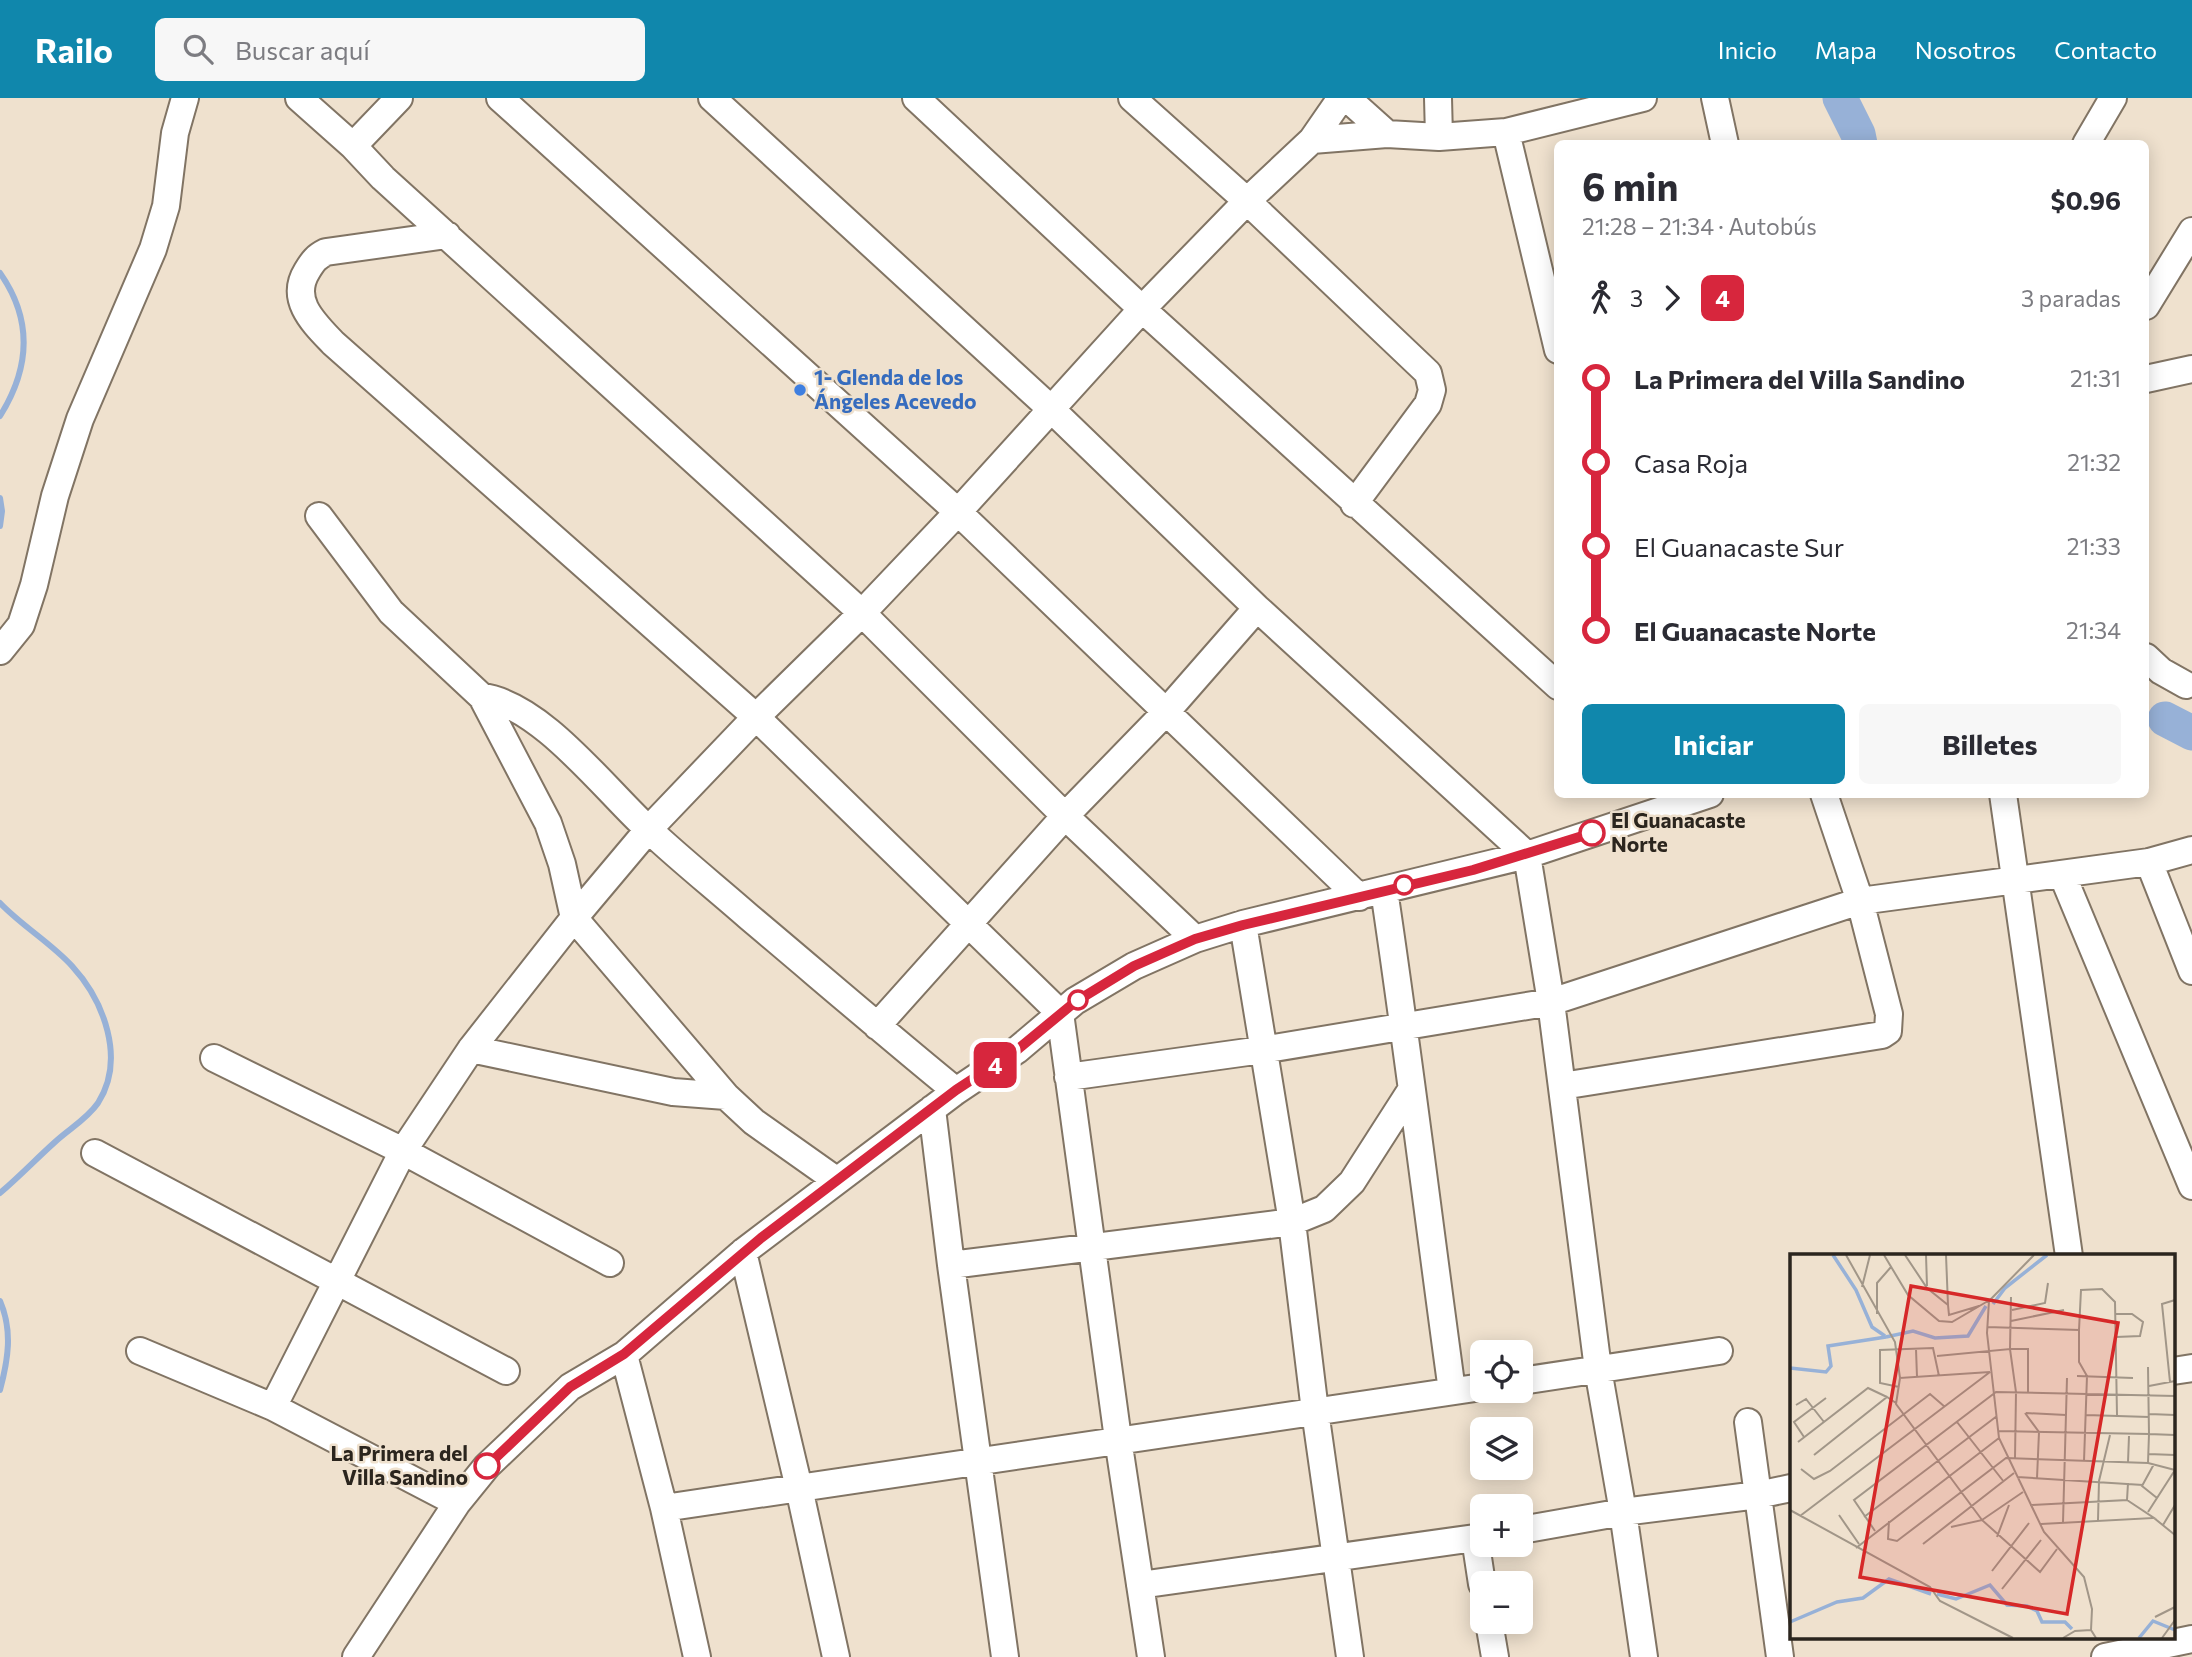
<!DOCTYPE html>
<html lang="es">
<meta charset="utf-8">
<style>
body{margin:0;font-family:Commissioner,sans-serif;background:#f7f7f7;color:#2b2b33;height:100vh;display:flex;flex-direction:column;font-size:26px;white-space:nowrap}
*{box-sizing:border-box;margin:0}
p{font-size:23px;color:#7c7c81}
.icon{flex:none;width:38px;height:38px;fill:none;stroke:currentColor;stroke-width:2;stroke-linecap:round;stroke-linejoin:round}
.map{position:relative;flex:1;overflow:hidden}
.side{position:absolute;left:1554px;top:42px;width:595px;height:658px;display:flex;flex-direction:column;background:#fff;border-radius:10px;box-shadow:0 4px 18px #0003}
.side>*{flex:none}
.badge{padding:0 14px;border-radius:10px;font-size:24px;line-height:46px}
.controls{position:absolute;left:1470px;top:1242px;display:grid;gap:14px}
.controls a{display:grid;place-items:center;width:63px;height:63px;border-radius:10px;background:#fff;box-shadow:0 4px 18px #0003;font-size:35px}
.map>.badge{position:absolute;translate:-50% -50%;box-shadow:0 0 0 4px #fff}
.legs{display:flex;align-items:center;gap:10px;height:77px;padding:0 28px;font-size:23px}
.legs p{margin-inline-start:auto}
.headline{display:flex;align-items:center;justify-content:space-between;height:119px;padding:0 28px}
h1{font-size:38px;font-weight:700;line-height:52px}
.cta{display:flex;gap:14px;margin-top:auto;padding:14px 28px}
.cta a{flex:1;height:80px;border-radius:10px;background:#1087ac;color:#fff;font-size:28px;font-weight:700;line-height:80px;text-align:center}
.cta a+a{background:#f7f7f7;color:#2b2b33}
ul{padding:0 28px;list-style:none}
li{display:flex;align-items:center;gap:24px;height:84px;font-size:26px}
li i{display:grid;place-items:center;width:10px;height:100%;margin:0 9px;background:currentColor}
li i::after{content:'';width:18px;height:18px;margin:-9px;border:5px solid;border-radius:50%;background:#fff}
li p{margin-inline-start:auto}
li:first-child i{background:linear-gradient(#0000 50%,currentColor 0)}
li:last-child i{background:linear-gradient(currentColor 50%,#0000 0)}
header{display:flex;align-items:center;gap:42px;box-sizing:border-box;height:98px;padding:0 35px;background:#1087ac;color:#fff}
header strong{font-size:33px}
nav{display:flex;gap:38px;margin-inline-start:auto;font-size:24px}
.search{width:490px;height:63px;background:#f7f7f7;display:flex;align-items:center;gap:18px;box-sizing:border-box;padding:0 24px;border-radius:10px;color:#7c7c81;font-size:26px}
.map>svg:first-child{display:block}
.lines{fill:none;stroke-linecap:round;stroke-linejoin:round}
.stream{stroke:#97b1d7;stroke-width:6}
.river{stroke:#97b1d7;stroke-width:35}
.minor-casing{stroke:#817464;stroke-width:30}
.minor{stroke:#fff;stroke-width:26}
.line-1-casing{stroke:#fff;stroke-width:16}
.line-1{stroke:#d7263d;stroke-width:10}
.shop-dot{fill:#3f7fe0;stroke:#efe1ce;stroke-width:2.5}
.stop-1-dot{fill:#fff;stroke:#d7263d;stroke-width:3.5}
.labels{text-anchor:middle;stroke-width:5;stroke-linejoin:round;paint-order:stroke}
.shop-label{font-size:21px;font-weight:bold;fill:#366cbe;stroke:#efe1ce;text-anchor:start}
.stop-label{font-size:21px;font-weight:bold;fill:#2b251e;stroke:#efe1ce;text-anchor:start}
.inset-river{fill:none;stroke:#97b1d7;stroke-width:3.5}
.inset-road{fill:none;stroke:#a19688;stroke-width:2}
.view{fill:#d62828;fill-opacity:0.15;stroke:#d62828;stroke-width:3.5}
.inset-edge{fill:none;stroke:#2b251e;stroke-width:3.5}
</style>
<header>
<strong>Railo</strong>
<div class="search"><svg class="icon" aria-label="search" viewBox="0 0 24 24"><circle cx="10" cy="10" r="6"/><path d="M15 15l6 6"/></svg>Buscar aquí</div>
<nav><a>Inicio</a><a>Mapa</a><a>Nosotros</a><a>Contacto</a></nav>
</header>
<div class="map">
<svg width="2192" height="1559" viewBox="0 0 2192 1559">
<rect width="100%" height="100%" fill="#efe1ce"/>
<g class="lines">
<!-- stream -->
<path class="stream" d="M0 175C33 222 30 270 0 318
M0 400 2 413 0 428
M0 805C22 828 51 845 72 868 104 903 126 961 98 1005 87 1021 69 1031 55 1044 36 1061 19 1079 0 1095
M0 1203C13 1233 8 1262 0 1292"/>
<!-- river -->
<path class="river" d="M1840 0 1858 36 1860 46
M2165 621 2192 635"/>
<defs>
<path id="minor" d="M299 0 353 48 383 80 862 515 1065 718 1195 841
M500 0 958 414 1359 799
M712 0 1050 310 1257 510 1527 757 1551 904 1598 1271 1623 1414 1644 1559
M916 0 1142 211 1558 588
M1132 0 1247 103 1428 275 1432 292 1428 306 1354 406
M1347 0 1387 36
M1438 0 1439 39
M1715 0 1725 46
M1312 42 1341 0
M2086 46 2113 0
M353 48 399 0
M447 137 326 154C316 159 313 163 307 173 289 202 314 225 333 245L756 619 1060 915 1118 1341 1151 1559
M2146 208 2192 133
M1558 252 1506 34 1643 0
M2146 281 2192 271
M319 418 391 514 482 599C541 606 606 693 649 732 681 762 716 790 749 819 818 877 886 936 956 993
M0 553 21 527 34 487 55 398 80 321 153 151 166 108 175 35 185 0
M2146 559 2161 573 2186 587
M2003 696 2069 1158
M2149 764 2192 873
M2062 776 2192 1088
M1384 792C1409 959 1429 1126 1452 1293
M1243 826 1292 1124 1315 1313 1350 1559
M877 928 1065 718 1166 614 1257 510
M471 951 673 994 726 998
M214 960 403 1053 610 1165
M1068 979 1262 952 1551 904 1860 803 1824 696
M1562 988 1882 937 1888 933 1889 916 1860 803 2149 764 2192 752
M932 1011 951 1167 1005 1559
M95 1055 506 1273
M836 1082 754 1024 726 998 574 820 648 732 756 619 862 515 958 414 1142 211 1247 103 1312 42 1387 36 1439 39 1506 34
M743 1154 799 1390 836 1559
M951 1167 1292 1124 1324 1111 1352 1084 1411 992
M140 1253 273 1309
M624 1257 664 1410 697 1559
M2173 1273 2192 1270
M1521 1283 1719 1253
M1748 1324 1780 1559
M457 1405 273 1309 403 1053 471 951 574 820 562 766 548 725 482 599
M664 1410 1482 1289
M1521 1432 1623 1414 1758 1397 1791 1390
M1475 1440 1482 1486
M1140 1487 1482 1439
M1489 1524 1495 1559
M356 1559 457 1405 487 1368 570 1289 624 1257 743 1154 956 993 1017 952 1075 903 1134 868 1195 841 1243 826 1527 757 1710 696
M2105 1559 2192 1541"/>
</defs>
<!-- minor casing -->
<use href="#minor" class="minor-casing"/>
<!-- minor -->
<use href="#minor" class="minor"/>
</g>
<g class="lines">
<defs>
<path id="line-1" d="M487 1368 570 1289 624 1256 761 1140 956 992 1017 952 1075 904 1134 868 1195 841 1243 827 1473 772 1592 735"/>
</defs>
<!-- line-1 casing -->
<use href="#line-1" class="line-1-casing"/>
<!-- line-1 -->
<use href="#line-1" class="line-1"/>
</g>
<!-- markers -->
<circle class="shop-dot" cx="800" cy="292" r="7"/>
<g class="stop-1-dot">
<circle cx="1592" cy="735" r="12"/>
<circle cx="1404" cy="787" r="9"/>
<circle cx="1078" cy="902" r="9"/>
<circle cx="487" cy="1368" r="12"/>
</g>
<g class="labels">
<!-- shop labels -->
<g class="shop-label">
<text x="814" y="287">1- Glenda de los<tspan x="814" dy="24">Ángeles Acevedo</tspan></text>
</g>
<!-- stop labels -->
<g class="stop-label">
<text x="1611" y="730">El Guanacaste<tspan x="1611" dy="24">Norte</tspan></text>
<text x="468" y="1363" text-anchor="end">La Primera del<tspan x="468" dy="24">Villa Sandino</tspan></text>
</g>
</g>
<!-- overview -->
<g transform="translate(1790 1156)">
<rect width="385" height="385" fill="#efe1ce"/>
<path class="inset-river" d="M43 1 66 36 82 73 95 82M203 50 215 34 257 1M96 83 123 77 145 84 178 82 196 52M0 114 36 118 41 112 38 92 96 83M147 340 166 345 200 331 217 351 237 352 247 357 252 368H275L282 375M0 368 47 348 73 344 99 325 141 340M349 384 363 367 385 376"/>
<path class="inset-road" d="M56 1 105 88 110 124 200 118M94 1 118 41 149 67 162 68 198 47M115 1 137 34 158 51 159 61 189 52M136 1 137 32M156 1 158 51M244 1 199 47 197 79 209 184 254 278 294 323 302 355 301 376 306 384M72 33 80 1M221 43 220 95H238V139M222 56 255 49 258 29M87 60V29L101 13M326 60H342L353 68 350 82 326 83M221 67 274 56M197 73 289 76V108L297 122 294 207M289 76 291 36 312 35 325 48 327 161M126 95 127 123M147 102 220 95 226 138 225 204M358 113 359 180 385 181M287 122 343 124M110 124 106 150 192 266 233 238M380 128 372 50 385 46M359 132 385 127M109 133 90 129V96L143 94 149 122M6 151 16 145 34 168M235 159 249 178 247 224M236 159 276 161M359 160 385 161M296 161 359 163M167 168 214 228M209 177 359 180 358 209 385 216M14 183 4 168 36 144M8 188 78 134 97 143M358 200 385 201M24 201 97 143 106 149M338 208 339 182M364 210 352 232 367 244M11 215 24 225 40 217 140 140 155 153M227 223 353 231M240 251 337 246 338 229M0 256 140 333 150 347 223 384M358 258 385 216M49 261 69 290M10 262 200 118M74 263 207 162M364 264 385 281M308 266 309 227 320 181M99 267 98 285 107 287 216 204 358 209M273 268 277 124M251 270 364 264 337 246M373 271 385 251M161 273 192 266 250 318 267 295M85 277 64 246 206 138 385 142M207 283 219 251M133 290 224 219M66 294 209 184M202 317 239 269M212 335 251 286M365 363 385 353M273 384 285 377 301 376M372 384 385 366"/>
<path class="view" d="M121 32 328 69 277 360 70 323Z"/>
<rect width="385" height="385" class="inset-edge"/>
</g>
</svg>
<div class="controls">
<a><svg class="icon" aria-label="locate" viewBox="0 0 24 24"><circle cx="12" cy="12" r="6"/><path d="M12 2v4M12 18v4M2 12h4M18 12h4"/></svg></a>
<a><svg class="icon" aria-label="layers" viewBox="0 0 24 24"><path d="M12 4l9 5-9 5-9-5zM3 14l9 5 9-5"/></svg></a>
<a>+</a>
<a>−</a>
</div>
<b class="badge" style="left:995px;top:967px;background:#d7263d;color:#fff">4</b>
<section class="side">
<div class="headline"><div><h1>6 min</h1><p>21:28 – 21:34 · Autobús</p></div><b>$0.96</b></div>
<div class="legs"><svg class="icon" aria-label="walk" viewBox="0 0 24 24"><circle cx="13" cy="4" r="2"/><path d="M13 8l-2 6 4 7M11 14l-3 7M7 12l3-4h3l4 4"/></svg>3<svg class="icon" aria-label="forward" viewBox="0 0 24 24"><path d="M9 5l7 7-7 7"/></svg><b class="badge" style="background:#d7263d;color:#fff">4</b><p>3 paradas</p></div>
<ul>
<li><i style="color:#d7263d"></i><b>La Primera del Villa Sandino</b><p>21:31</p></li>
<li><i style="color:#d7263d"></i><span>Casa Roja</span><p>21:32</p></li>
<li><i style="color:#d7263d"></i><span>El Guanacaste Sur</span><p>21:33</p></li>
<li><i style="color:#d7263d"></i><b>El Guanacaste Norte</b><p>21:34</p></li>
</ul>
<div class="cta"><a>Iniciar</a><a>Billetes</a></div>
</section>
</div>
